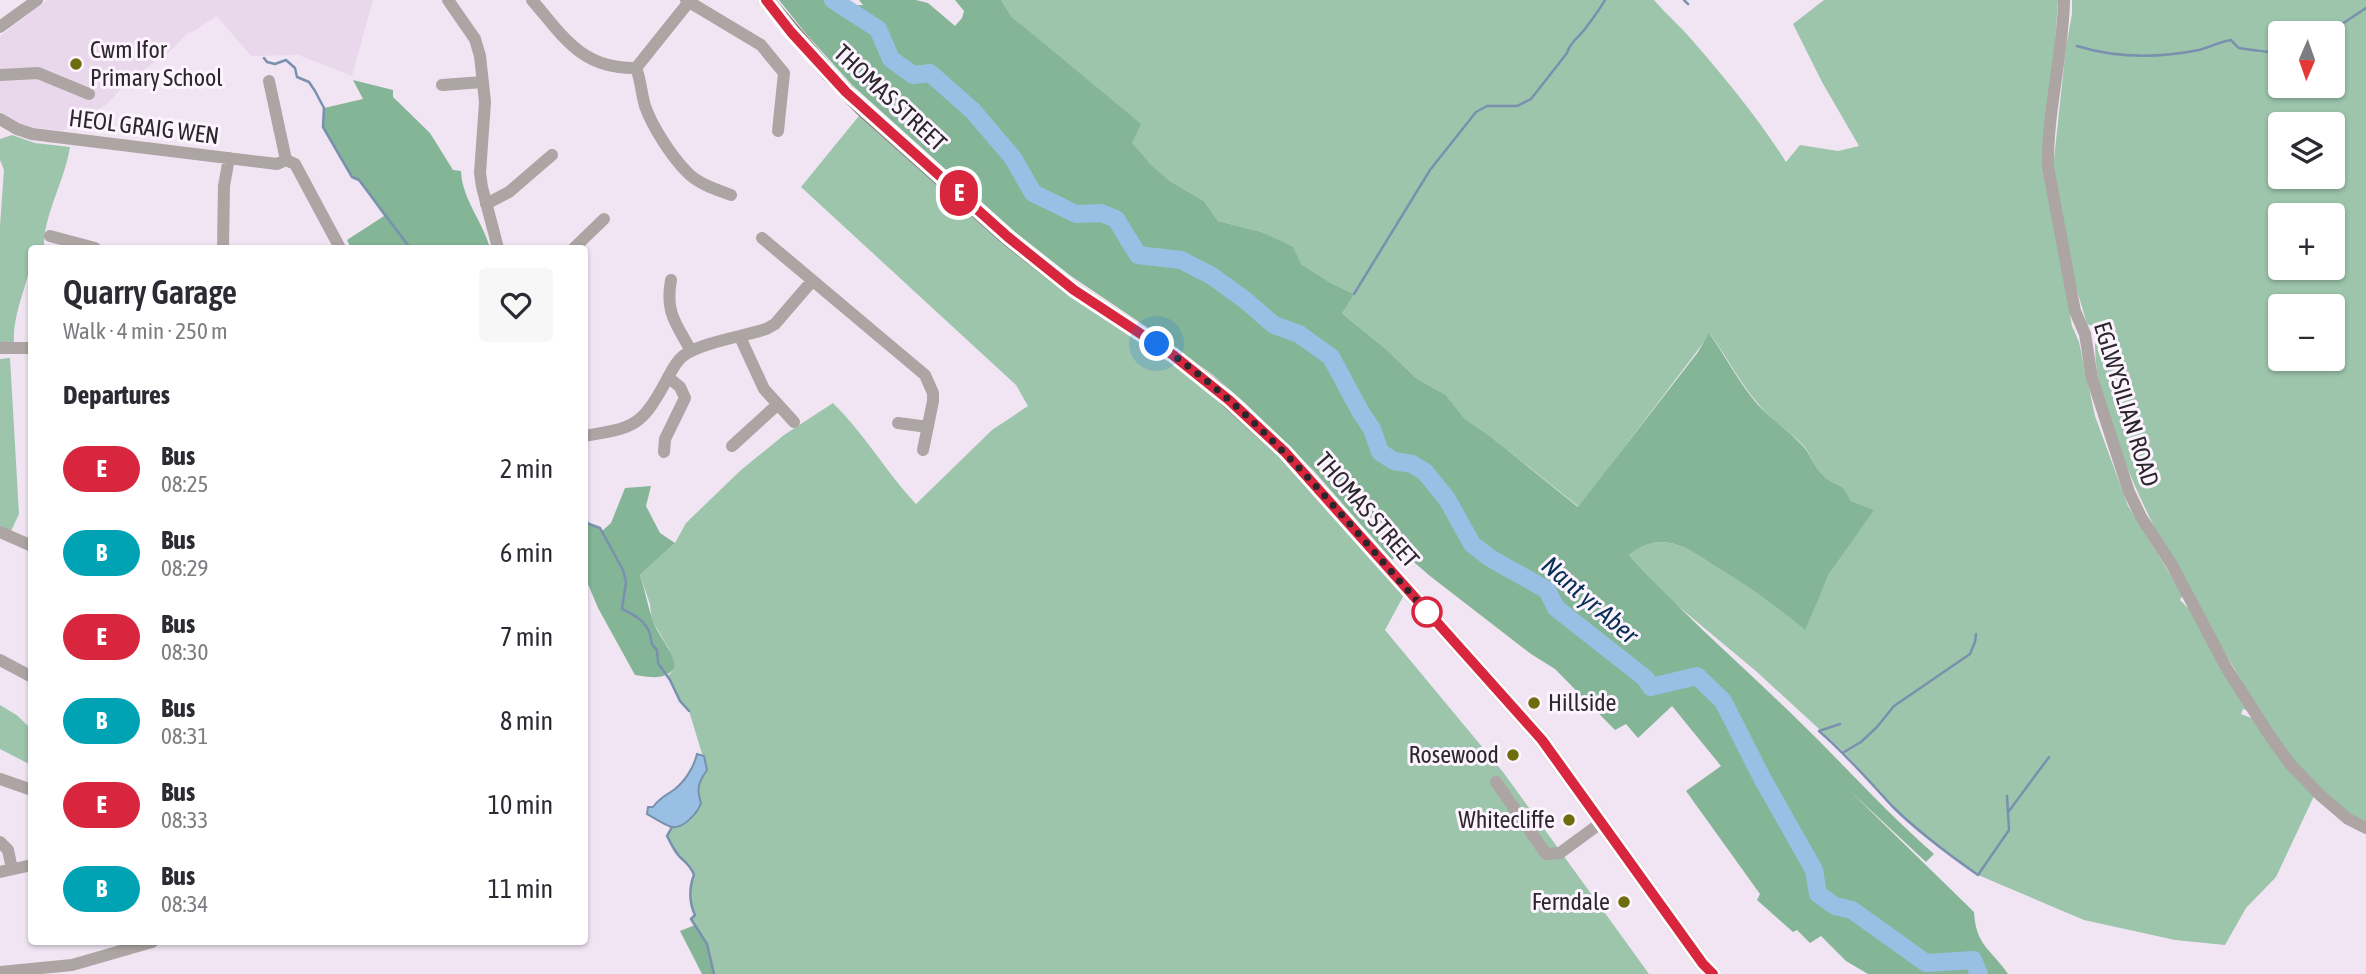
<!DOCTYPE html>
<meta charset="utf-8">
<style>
body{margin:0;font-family:"Asap Condensed",sans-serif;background:#f7f7f7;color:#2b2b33;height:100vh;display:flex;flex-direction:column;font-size:26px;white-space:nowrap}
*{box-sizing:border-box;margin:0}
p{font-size:23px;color:#7c7c81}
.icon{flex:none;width:38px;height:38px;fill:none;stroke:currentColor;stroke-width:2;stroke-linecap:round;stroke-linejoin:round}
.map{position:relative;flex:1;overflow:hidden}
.side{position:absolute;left:28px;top:245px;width:560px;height:700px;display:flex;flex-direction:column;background:#fff;border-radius:7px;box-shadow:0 2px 5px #0004}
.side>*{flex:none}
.badge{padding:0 14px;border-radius:23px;font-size:24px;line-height:46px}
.needle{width:46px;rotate:182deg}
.controls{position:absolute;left:2268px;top:21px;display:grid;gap:14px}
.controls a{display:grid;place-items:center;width:77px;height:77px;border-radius:7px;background:#fff;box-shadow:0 2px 5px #0004;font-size:35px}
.you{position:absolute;width:35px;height:35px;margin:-18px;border:5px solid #fff;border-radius:50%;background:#1a73e8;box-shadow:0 0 0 10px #1a73e833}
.map>.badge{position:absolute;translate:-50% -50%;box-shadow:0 0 0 4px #fff}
h2{padding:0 35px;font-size:26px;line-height:63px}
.round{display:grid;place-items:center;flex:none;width:74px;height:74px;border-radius:7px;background:#f7f7f7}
.head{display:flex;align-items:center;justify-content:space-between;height:119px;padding:0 35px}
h1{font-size:33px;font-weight:600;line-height:52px}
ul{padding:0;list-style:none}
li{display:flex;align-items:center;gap:21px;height:84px;padding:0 35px}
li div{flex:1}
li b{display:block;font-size:26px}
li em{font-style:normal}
li .badge{min-width:77px;font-weight:700;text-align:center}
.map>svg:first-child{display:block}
.built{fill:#e9d8eb}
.green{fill:#9dc5ac;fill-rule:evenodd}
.forest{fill:#84b597}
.water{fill:#9abfe5;stroke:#7991ae;stroke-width:2}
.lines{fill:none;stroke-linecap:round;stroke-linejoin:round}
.stream{stroke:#7991ae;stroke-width:2.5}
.river{stroke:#9abfe5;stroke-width:18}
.street{stroke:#ada4a4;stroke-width:12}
.secondary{stroke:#8f8282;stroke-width:16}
.line-casing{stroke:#fff;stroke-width:16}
.line{stroke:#d7263d;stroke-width:10}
.walk{stroke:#2b272c;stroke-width:7;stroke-dasharray:0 12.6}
.poi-dot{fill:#6e6d0d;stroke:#fdf4ff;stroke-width:2.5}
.stop-dot{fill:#fff;stroke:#d7263d;stroke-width:3.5}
.labels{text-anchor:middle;stroke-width:6;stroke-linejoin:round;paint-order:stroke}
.poi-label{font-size:24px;fill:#2b272c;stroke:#fdf4ff;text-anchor:end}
.street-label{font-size:24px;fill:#2b272c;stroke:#fdf4ff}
.water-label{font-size:26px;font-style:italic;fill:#073054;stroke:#fdf4ff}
</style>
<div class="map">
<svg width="2366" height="974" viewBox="0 0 2366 974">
<rect width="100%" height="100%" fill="#f1e5f3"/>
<!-- built -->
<path class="built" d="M47 0H373L352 76 298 55 251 56 217 16 191 33 189 32 160 61 159 59 144 70 134 81 129 80 107 104 62 131 22 126 0 111V36Z"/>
<!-- green -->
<path class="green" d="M1001 0H1654C1666 14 1680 26 1692 40 1725 78 1759 119 1786 162L1800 145 1838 151 1859 146 1822 82 1793 24 1824 0H2058L2046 180 2072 326 2079 342 2095 416 2128 506 2183 595 2180 600 2189 609 2250 711 2243 709 2241 714 2254 719 2314 796 2276 877 2246 908 2225 945 2175 940 2084 920 1978 875 1919 830 1893 806 1844 752 1757 672 1672 601 1629 555C1638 548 1645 542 1658 542 1683 541 1701 558 1721 570 1750 587 1778 608 1804 629L1829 574 1873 510 1851 501C1841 479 1838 489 1824 476 1814 468 1811 454 1803 445 1789 431 1772 421 1759 405 1740 383 1727 357 1710 334L1579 507 1490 436 1465 419 1446 395 1416 378 1387 350 1341 312 1354 294 1331 283 1301 264 1276 239 1262 232 1218 221 1204 201 1170 181 1150 165 1051 50 1012 17Z
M2072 0H2366V823C2336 808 2308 780 2287 753 2265 724 2247 690 2228 658 2187 590 2147 521 2119 447 2106 414 2095 380 2095 344L2106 332 2087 324 2072 273 2053 168 2066 47 2072 14ZM2280 33H2333V86H2280ZM2280 124H2333V177H2280ZM2280 215H2333V268H2280ZM2280 306H2333V359H2280Z
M867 106 1067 278 1267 427 1411 582 1385 630 1503 772 1649 974H714L707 944 691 919 695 915C689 903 689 887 694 875L692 868 678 855 667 836 672 827H677L701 803C696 789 699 781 707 770L689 711 680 701 668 676 675 668 669 649 652 620 650 604 640 575 675 543 686 523 741 470 784 435 833 403C864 433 886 472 916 504L992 430 1028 406 1016 385 801 187Z
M12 135 35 143 70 147C65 180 43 216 44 248H32C31 283 12 309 14 344L0 345V225L4 170 0 160V139Z
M10 358 19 514 11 531 0 526V359Z
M0 705 18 716 31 729V765L0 749Z"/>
<!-- forest -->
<path class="forest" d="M779 0H833L843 6 863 5 859 0H916L928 3 955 26 962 18 964 11 955 0H1001L1012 17 1141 124 1132 143 1151 165 1170 181 1204 201 1218 221 1262 232 1293 247 1301 264 1331 283 1354 294 1342 313 1387 350 1416 378 1446 395 1465 419 1490 436 1578 507 1698 352 1709 333C1726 357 1739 383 1758 405 1772 420 1789 431 1802 445 1811 454 1814 468 1824 476 1838 489 1841 479 1851 501L1874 510 1829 574 1805 630C1778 608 1750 587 1721 570 1701 558 1683 541 1658 542 1646 543 1638 548 1629 555 1683 615 1744 667 1801 723 1845 766 1887 813 1934 854L1926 862 1850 791 1974 912C1976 946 1991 949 2008 974H1868L1846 961 1821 936 1810 943 1797 930 1793 932 1757 900 1760 894 1686 791 1721 766 1672 706 1638 738 1626 724 1615 730 1555 669 1531 654 1430 576 1401 551 1392 560 1313 470 1246 404 1213 375 1157 334 1071 276 1015 232 852 85 807 35Z
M353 80 393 90V97L430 133 453 170 461 171C462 199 483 222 490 248H351L347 240 384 216 359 181 352 177 323 127 324 108 363 99Z
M651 486 646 506 660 533 675 543 640 575C645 589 647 604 652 618 657 636 673 648 675 668 663 681 651 677 635 675L598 608 585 577V522L590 523 602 531 611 523 625 488Z
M695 925 707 944 714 974H702L680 931Z"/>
<!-- water -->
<path class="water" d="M697 754 704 756 707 770C699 781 696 789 701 803 698 812 684 829 672 827 668 827 651 816 647 814L648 807H653C661 796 666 796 675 789 685 781 694 767 697 754Z"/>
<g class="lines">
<!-- stream -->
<path class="stream" d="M1684 0 1688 4
M2316 33 2336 28 2366 8
M2077 46C2116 58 2159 58 2199 50 2210 47 2219 42 2231 40 2234 43 2236 46 2239 48 2243 49 2277 53 2280 53
M264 58 267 62 275 64 286 60 295 68 297 77 309 82 315 91 324 108 323 127 352 177 359 180 410 248
M1354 294 1430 170 1476 112 1487 106H1517L1531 99 1567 53C1570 42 1578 38 1585 29 1592 19 1599 11 1605 0
M584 522 600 528 623 570 626 582 622 609C633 614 646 621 650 634 652 642 650 644 657 650L658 663 670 680 680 701 689 711
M1840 724 1819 731C1846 754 1868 780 1892 806 1918 832 1948 854 1978 875L2009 830 2007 796
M1844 752 1861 742 1877 727 1894 706 1970 654 1975 642 1976 634
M2009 811 2049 757
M672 827 667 836C671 843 674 851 680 857 686 863 691 866 694 875 689 887 689 903 695 915L691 919 707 944 714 974"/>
<!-- river -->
<path class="river" d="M833 0 878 29 891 59 913 75 930 73 973 111 1013 158 1033 193 1076 214 1101 213 1116 219 1138 255 1181 260 1212 276 1245 300 1274 325 1299 334 1331 357 1360 411 1372 429 1380 452 1394 461 1412 464 1425 472 1447 499 1472 544 1490 558 1547 590 1556 608 1645 678 1651 687 1697 676 1723 701 1762 778 1814 870 1818 894 1835 906 1852 910 1926 963 1973 960 1979 974"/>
<!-- street -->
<path class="street" d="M448 0 475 39 480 56 485 102 480 173 482 187 498 248
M532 0C564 37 581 69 636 68
M686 0 761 45 784 73 778 131
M2064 0C2063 56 2047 111 2048 167L2075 311 2085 334 2092 378 2129 492 2141 517 2172 565 2227 669 2270 736 2290 764 2320 795 2348 819 2366 828
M0 27 37 0
M636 68C641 80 641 93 645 106 652 126 671 156 687 172 698 184 716 189 731 195
M636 68 688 3
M0 75 38 73 89 94
M269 81 286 160 295 164 340 248
M442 85 483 82
M0 119 17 129 32 134 277 164 286 160
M486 204 509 192 552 155
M50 236 95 248
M762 238 925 375 933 393V401L923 450
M223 248 224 186 229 158
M574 248 604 219
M671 280C665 313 676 323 691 351
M740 337 764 389 794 422
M0 348H32
M898 423 928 427
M584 436C633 428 641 427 665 383 670 374 675 362 683 356 699 343 745 336 766 329L775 324 812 281
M732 446 777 405
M664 452 665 439 685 398 680 387 668 377
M0 532 32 546
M0 660 32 677
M0 779 32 790
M1496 782 1546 854 1560 853 1602 822
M0 842 8 850 12 869
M0 872 32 865
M0 972 72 965 152 942"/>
<!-- secondary -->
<path class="secondary" d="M766 0 830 75 862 108 1008 238 1074 290 1173 355 1215 388 1285 452 1542 740 1703 964 1713 974"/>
</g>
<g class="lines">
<defs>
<path id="line" d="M766 0 791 32 846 92 1008 237 1074 290 1173 355 1229 400 1285 452 1542 740 1703 964 1713 974"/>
</defs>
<!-- line casing -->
<use href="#line" class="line-casing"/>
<!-- line -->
<use href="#line" class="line"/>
<!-- walk -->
<path class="walk" d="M1157 344C1263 415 1342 517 1427 612"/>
</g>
<!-- markers -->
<g class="poi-dot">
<circle cx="76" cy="64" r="7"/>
<circle cx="1534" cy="703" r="7"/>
<circle cx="1513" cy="755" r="7"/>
<circle cx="1569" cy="820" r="7"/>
<circle cx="1624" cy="902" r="7"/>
</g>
<circle class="stop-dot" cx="1427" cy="612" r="14"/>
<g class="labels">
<!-- poi labels -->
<g class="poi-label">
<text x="90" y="58" text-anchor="start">Cwm Ifor<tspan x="90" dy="28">Primary School</tspan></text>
<text x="1548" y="711" text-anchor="start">Hillside</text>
<text x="1499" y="763">Rosewood</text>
<text x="1555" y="828">Whitecliffe</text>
<text x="1610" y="910">Ferndale</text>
</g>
<!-- street labels -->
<g class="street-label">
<text transform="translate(890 98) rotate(43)" y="8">THOMAS STREET</text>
<text transform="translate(144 127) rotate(7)" y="8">HEOL GRAIG WEN</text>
<text transform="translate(2126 404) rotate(73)" y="8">EGLWYSILIAN ROAD</text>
<text transform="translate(1367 510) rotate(49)" y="8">THOMAS STREET</text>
</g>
<!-- water labels -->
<g class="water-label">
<text transform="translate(1590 600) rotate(41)" y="9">Nant yr Aber</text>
</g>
</g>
</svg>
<div class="controls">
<a><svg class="needle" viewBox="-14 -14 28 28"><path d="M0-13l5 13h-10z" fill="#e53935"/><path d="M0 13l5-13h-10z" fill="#7c7c81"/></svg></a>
<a><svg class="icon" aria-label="layers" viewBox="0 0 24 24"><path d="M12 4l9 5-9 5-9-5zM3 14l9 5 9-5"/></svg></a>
<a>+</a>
<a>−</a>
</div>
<div class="you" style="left:1157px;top:344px"></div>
<b class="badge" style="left:959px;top:193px;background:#d7263d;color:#fff">E</b>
<section class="side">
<div class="head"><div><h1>Quarry Garage</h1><p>Walk · 4 min · 250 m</p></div><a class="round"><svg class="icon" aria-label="heart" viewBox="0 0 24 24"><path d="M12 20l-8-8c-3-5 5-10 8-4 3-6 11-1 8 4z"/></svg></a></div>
<h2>Departures</h2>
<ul>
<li><span class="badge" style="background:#d7263d;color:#fff">E</span><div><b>Bus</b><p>08:25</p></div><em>2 min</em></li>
<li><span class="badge" style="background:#00a3b4;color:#fff">B</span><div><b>Bus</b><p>08:29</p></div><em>6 min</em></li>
<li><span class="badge" style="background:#d7263d;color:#fff">E</span><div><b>Bus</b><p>08:30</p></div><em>7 min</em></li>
<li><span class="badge" style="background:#00a3b4;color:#fff">B</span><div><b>Bus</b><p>08:31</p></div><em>8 min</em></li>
<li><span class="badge" style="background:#d7263d;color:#fff">E</span><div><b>Bus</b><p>08:33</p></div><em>10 min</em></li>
<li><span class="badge" style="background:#00a3b4;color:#fff">B</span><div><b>Bus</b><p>08:34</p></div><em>11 min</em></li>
</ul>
</section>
</div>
